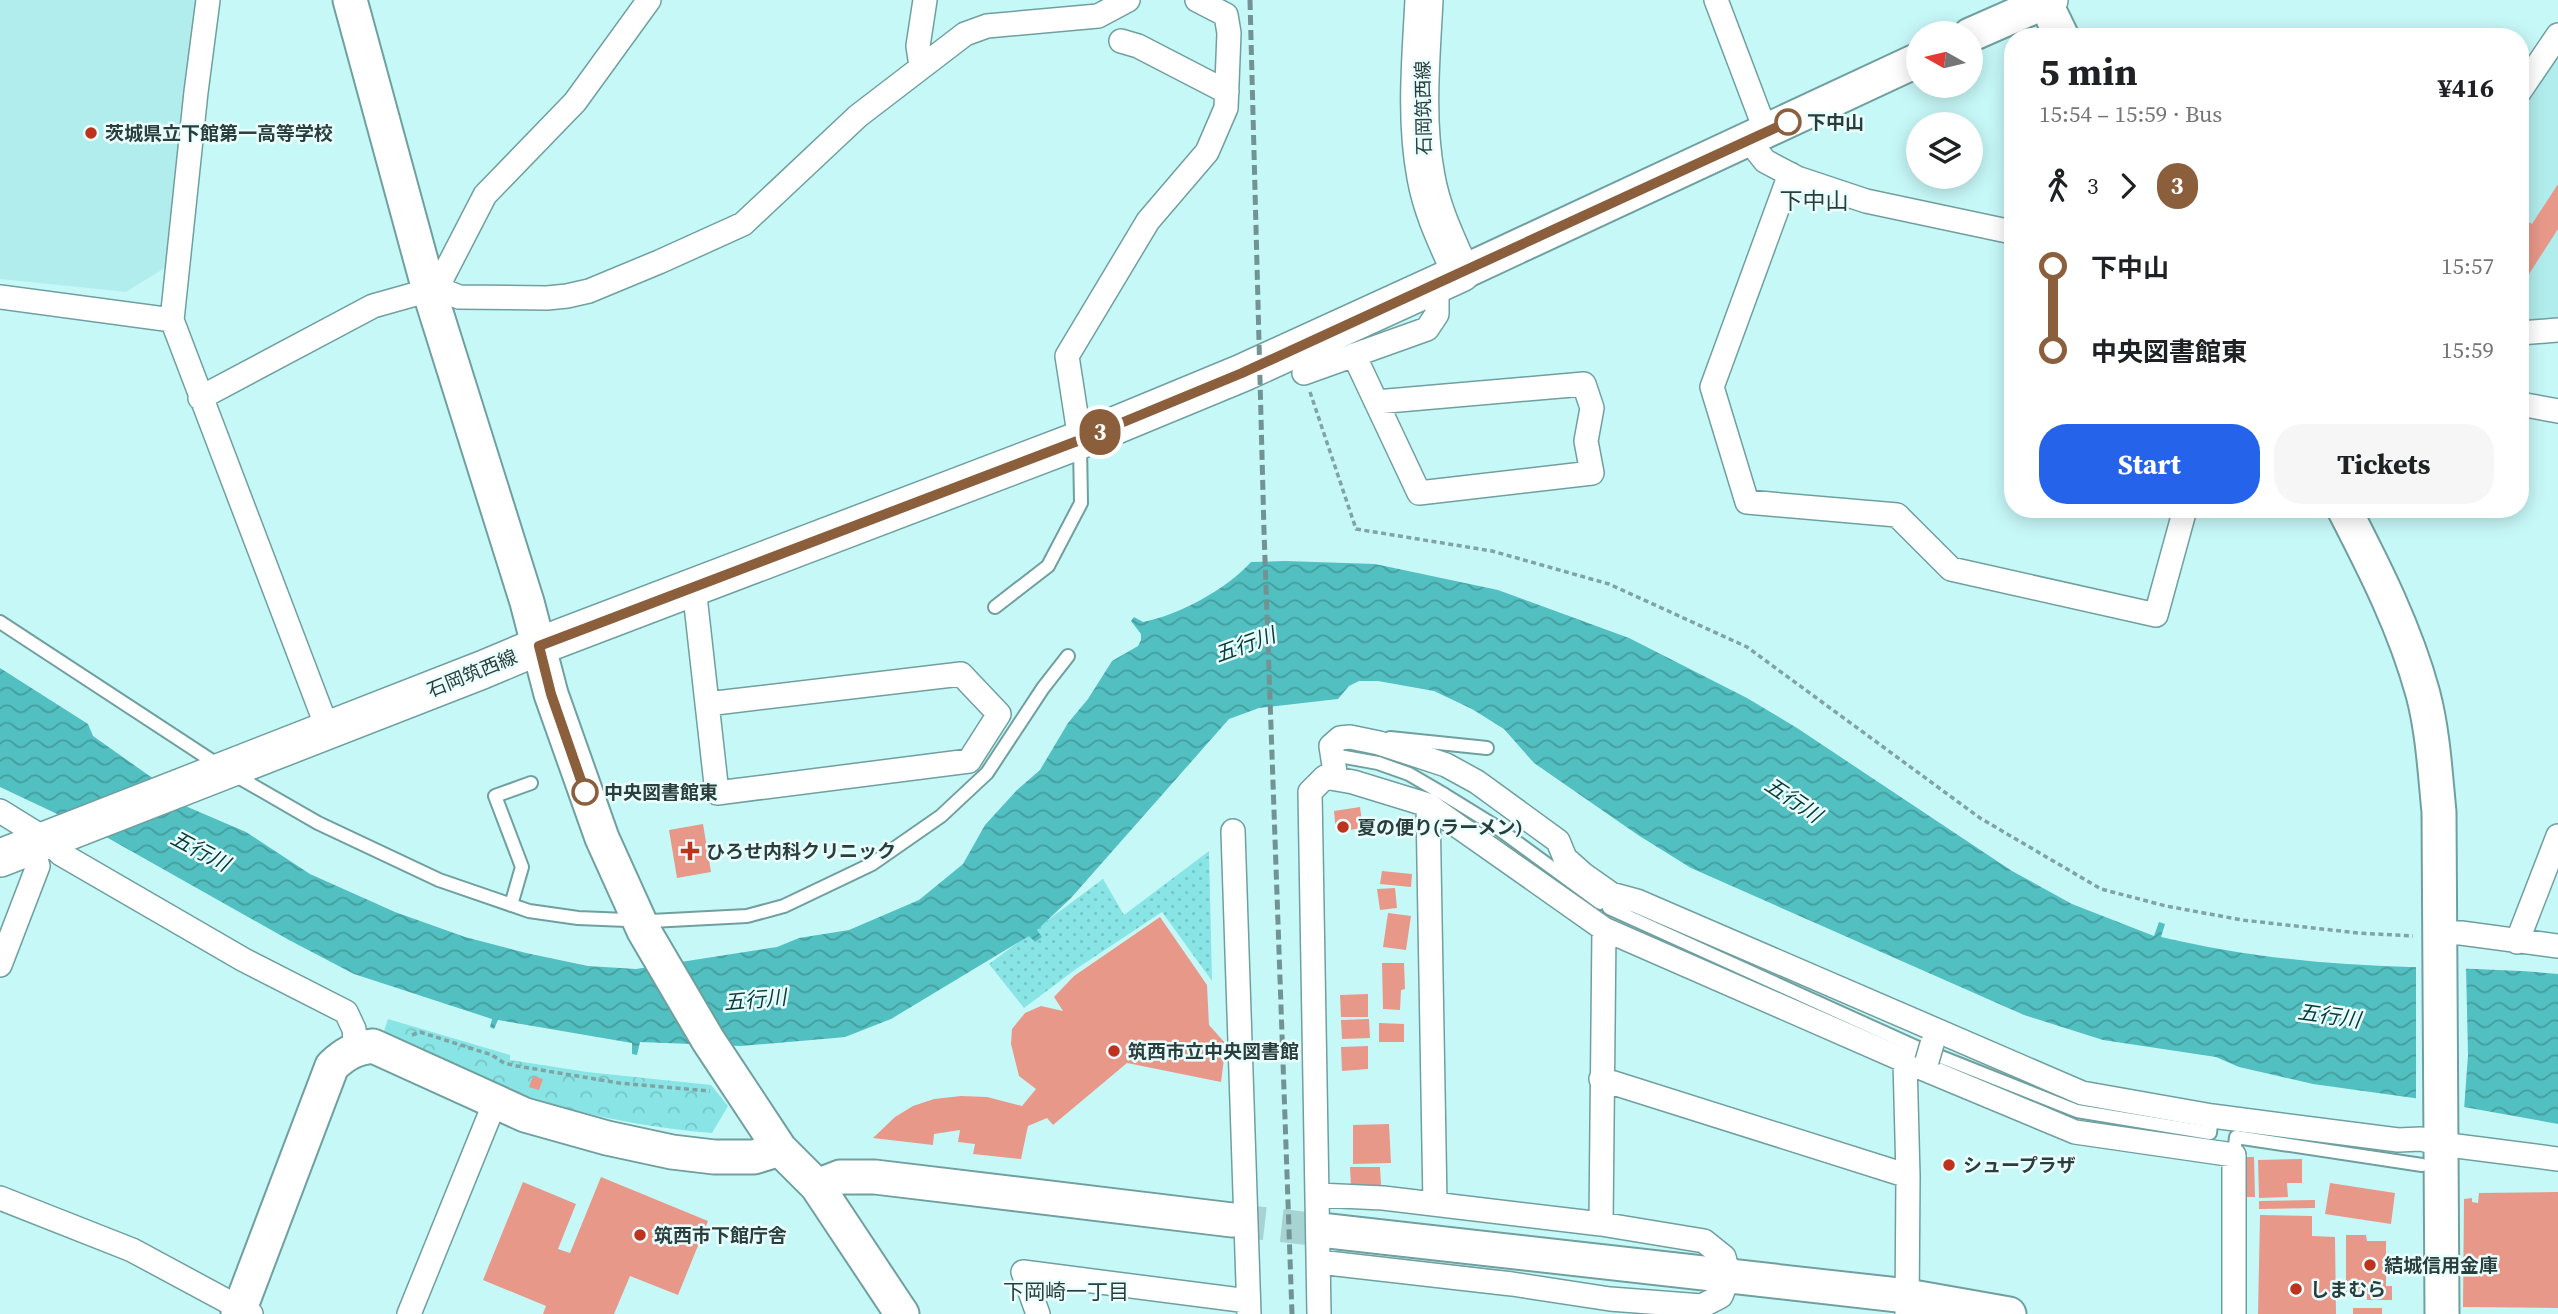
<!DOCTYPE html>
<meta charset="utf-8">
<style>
body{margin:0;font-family:"Source Serif 4","Noto Sans JP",serif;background:#f6f6f6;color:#202124;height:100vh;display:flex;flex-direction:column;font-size:26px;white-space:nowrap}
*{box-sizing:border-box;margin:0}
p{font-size:23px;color:#757577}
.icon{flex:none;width:38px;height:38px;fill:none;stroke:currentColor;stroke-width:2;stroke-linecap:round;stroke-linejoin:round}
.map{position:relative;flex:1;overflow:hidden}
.details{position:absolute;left:2004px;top:28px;width:525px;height:490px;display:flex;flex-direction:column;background:#fff;border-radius:28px;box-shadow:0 4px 18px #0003}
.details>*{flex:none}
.badge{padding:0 14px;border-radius:23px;font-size:24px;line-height:46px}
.needle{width:46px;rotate:278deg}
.buttons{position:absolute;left:1906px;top:21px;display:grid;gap:14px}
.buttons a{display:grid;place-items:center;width:77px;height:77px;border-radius:50%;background:#fff;box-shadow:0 4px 18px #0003;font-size:35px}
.map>.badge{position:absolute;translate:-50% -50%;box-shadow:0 0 0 4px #fff}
.legs{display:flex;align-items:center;gap:10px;height:77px;padding:0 35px;font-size:23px}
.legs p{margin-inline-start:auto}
.headline{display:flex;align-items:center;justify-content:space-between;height:119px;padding:0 35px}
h1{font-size:38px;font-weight:700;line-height:52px}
.cta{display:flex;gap:14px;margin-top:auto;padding:14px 35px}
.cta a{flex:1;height:80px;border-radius:28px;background:#2563eb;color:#fff;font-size:28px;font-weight:700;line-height:80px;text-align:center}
.cta a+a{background:#f6f6f6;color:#202124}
ul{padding:0 35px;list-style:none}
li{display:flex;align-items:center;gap:24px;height:84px;font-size:26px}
li i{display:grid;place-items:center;width:10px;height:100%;margin:0 9px;background:currentColor}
li i::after{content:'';width:18px;height:18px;margin:-9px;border:5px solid;border-radius:50%;background:#fff}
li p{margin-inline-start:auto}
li:first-child i{background:linear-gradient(#0000 50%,currentColor 0)}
li:last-child i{background:linear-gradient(currentColor 50%,#0000 0)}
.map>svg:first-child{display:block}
.built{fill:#b2eded}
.grass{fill:url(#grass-dots)}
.forest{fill:url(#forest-crowns)}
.water{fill:url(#water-waves)}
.pier{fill:#c7f8f8}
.building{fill:#e89889}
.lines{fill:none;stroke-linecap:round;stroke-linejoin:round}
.secondary-tunnel{stroke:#a8d3d3;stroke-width:33;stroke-dasharray:33 17;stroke-linecap:butt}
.lane-casing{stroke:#709f9f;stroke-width:16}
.street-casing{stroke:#709f9f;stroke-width:26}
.secondary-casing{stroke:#709f9f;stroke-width:37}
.primary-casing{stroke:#709f9f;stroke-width:40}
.path{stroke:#80a3a3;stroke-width:3.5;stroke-dasharray:5 3.5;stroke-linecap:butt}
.lane{stroke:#fff;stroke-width:12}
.street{stroke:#fff;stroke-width:23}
.secondary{stroke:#fff;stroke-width:33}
.primary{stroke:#fff;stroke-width:37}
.rail{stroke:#729393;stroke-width:5;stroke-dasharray:10 5;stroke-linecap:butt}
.street-bridge-casing{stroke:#709f9f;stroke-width:26;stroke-linecap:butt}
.street-bridge{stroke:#fff;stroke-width:23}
.line-1-casing{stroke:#fff;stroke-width:16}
.line-1{stroke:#8b5e3c;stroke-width:10}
.stop-1-dot{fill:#fff;stroke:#8b5e3c;stroke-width:3.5}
.poi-dot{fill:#be321e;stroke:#ebfefe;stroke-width:2.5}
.labels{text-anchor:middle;stroke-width:5;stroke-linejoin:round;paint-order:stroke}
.street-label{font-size:19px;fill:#2b3e3e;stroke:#ebfefe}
.stop-label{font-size:19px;font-weight:bold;fill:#2b3e3e;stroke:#ebfefe;text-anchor:start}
.poi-label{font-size:19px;font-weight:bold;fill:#2b3e3e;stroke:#ebfefe;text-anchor:start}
.water-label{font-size:21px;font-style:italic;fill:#073c3d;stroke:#ebfefe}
.neighbourhood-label{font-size:21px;fill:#2b3e3e;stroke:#ebfefe}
.quarter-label{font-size:23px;fill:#2b3e3e;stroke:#ebfefe}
</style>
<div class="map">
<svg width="2558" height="1314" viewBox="0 0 2558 1314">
<defs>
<pattern id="grass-dots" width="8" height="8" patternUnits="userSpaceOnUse" patternTransform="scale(1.75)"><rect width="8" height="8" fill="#88e4e5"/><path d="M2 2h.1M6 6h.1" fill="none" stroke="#76c5c6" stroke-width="1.8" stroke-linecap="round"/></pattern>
<pattern id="forest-crowns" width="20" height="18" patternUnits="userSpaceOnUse" patternTransform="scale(1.75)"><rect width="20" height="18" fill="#88e4e5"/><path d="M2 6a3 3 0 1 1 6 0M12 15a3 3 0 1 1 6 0" fill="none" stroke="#76c5c6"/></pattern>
<pattern id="water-waves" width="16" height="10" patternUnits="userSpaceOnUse" patternTransform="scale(1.75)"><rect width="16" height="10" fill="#52bfc1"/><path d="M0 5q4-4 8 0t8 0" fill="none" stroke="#449d9e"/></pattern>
</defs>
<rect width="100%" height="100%" fill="#c7f8f8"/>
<!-- built -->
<path class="built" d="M0 0H197L168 266 126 292 0 279Z
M2558 49V322L2520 324V106Z"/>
<!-- grass -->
<path class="grass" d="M1209 851 1212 981 1162 912 1076 969 1024 1008 989 964 1103 879 1124 915Z"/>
<!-- forest -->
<path class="forest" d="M388 1019 510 1055V1060L587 1072 711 1085 728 1106 712 1133C648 1128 577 1114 517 1093 471 1078 427 1052 384 1031Z"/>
<!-- water -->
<path class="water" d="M1285 561 1375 564 1498 590 1629 638 1747 698 1797 728 2012 871 2072 904 2154 936 2159 922 2165 924 2161 937C2242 956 2325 965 2409 967 2459 969 2508 969 2558 974V1124L2414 1098 2313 1084 2239 1067 2216 1057 2103 1040 2024 1015 1691 868 1638 835 1534 763 1504 729 1472 709 1434 691 1378 681H1359L1349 686 1338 699 1259 708 1229 719 1071 898 1037 930 1042 937 1035 942 1029 936 891 1019 845 1037 835 1038 741 1046 640 1042 637 1055 632 1054V1043L498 1020 494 1029 490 1027 492 1019 354 974 289 940 108 838 0 787V668L88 724 93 736 151 777 183 805 246 832 310 874 395 912 465 937 526 953 588 966 636 969 777 947 799 938 849 930 919 900 963 864 985 825 1017 790 1040 770 1068 723 1088 699 1112 661 1138 646 1141 640V634L1131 621 1134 617 1143 622C1179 615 1227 589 1251 562Z"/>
<!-- pier -->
<path class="pier" d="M2416 964 2466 965 2468 1055 2464 1110 2416 1102Z"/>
<!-- building -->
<path class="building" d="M2558 184V229L2520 288V217L2532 224Z
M1360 807 1363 828 1336 832 1334 811Z
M703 824 711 872 677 878 669 830Z
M1382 871 1412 874 1411 887 1380 884Z
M1395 888 1397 908 1380 910 1377 889Z
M1388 913 1411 916 1406 950 1383 947Z
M1160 917 1207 985 1209 1025 1226 1044 1221 1082 1127 1063 1053 1125 1047 1118 1028 1126 1021 1159 973 1154 975 1144 958 1142 960 1130 934 1134 933 1145 873 1138 895 1117 913 1106 934 1099 961 1096 987 1097 1022 1106 1036 1089 1019 1076 1011 1044 1012 1029 1025 1013 1041 1006 1063 1011 1054 997 1074 976Z
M1382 963H1404L1405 989 1401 990 1400 1010 1383 1009Z
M1368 994V1017H1341L1340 995Z
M1369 1019 1370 1038 1342 1039 1341 1020Z
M1379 1023 1404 1024V1042H1379Z
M1368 1046V1069L1342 1071 1341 1047Z
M533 1076 543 1079 539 1090 529 1087Z
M1389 1124 1391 1163 1353 1164V1125Z
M2244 1157H2254L2255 1197H2244Z
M2302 1159V1183H2287L2288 1197 2259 1198 2258 1160Z
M1350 1167H1380L1381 1185 1351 1187Z
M601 1177 708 1221 678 1295 630 1276 614 1314H543L546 1306 483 1280 523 1182 576 1204 558 1249 570 1253Z
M2330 1183 2395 1193 2391 1224 2325 1214Z
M2558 1192V1308L2463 1307 2464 1199 2472 1198V1202L2478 1203 2479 1193Z
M2315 1200V1208L2259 1209V1201Z
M2260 1215 2312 1216V1236L2335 1237 2336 1314H2258Z
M2346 1235H2366L2367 1241H2386V1286H2392V1300H2367V1292H2346Z
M2353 1308H2382V1314H2353Z"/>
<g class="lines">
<!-- secondary-tunnel -->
<path class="secondary-tunnel" d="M1232 1220 1329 1231"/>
<defs>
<path id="lane" d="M995 607 1048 566 1081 503 1080 445
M0 622 226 770 318 823 439 880 529 911 578 918 651 921 747 916 784 906 872 864 941 816 987 773 1043 688 1068 656
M1390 738 1487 748
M1339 756 1378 763 1409 774 1445 795 1492 824 1600 903
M511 905 522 867 495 796 531 783
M1609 908 1916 1047 2077 1111 2210 1133 2212 1116
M2234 1155 2236 1137 2422 1165"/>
<path id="street" d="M208 0 196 92 172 320 328 730
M1716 0 1766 132
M1121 41 1138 46 1227 92
M921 66 918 46 925 0
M2520 91 2558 35
M1749 141 1765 161 1797 178 1866 201 2012 232
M1790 174 1712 387 1747 502 1897 515 1951 569 2156 615 2185 509
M437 288 485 195 575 102 649 0
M0 297 172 320
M2520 333 2558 330
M1354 355 1419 493 1592 473 1586 441 1592 408 1584 384 1376 402
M1304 373 1427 329 1437 314V284
M200 398 373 306 437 288 459 297 547 298 567 296 589 291 659 262 743 224 858 116 965 34 987 26 1098 16 1128 0
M2520 404 2558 411
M1080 440 1067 356 1148 221 1207 152 1226 108 1229 33 1226 15 1197 0
M694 587 717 793 969 761 999 714 961 674 707 704
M1336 779 1331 746 1340 738 1350 737 1379 743 1446 765 1477 782 1558 841 1565 858 1584 875 1611 894 1637 901 2082 1093 2212 1116 2398 1140 2421 1139 2441 1144 2558 1159
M1428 805 1435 1204
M0 811 47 840 61 854 244 960 346 1012 354 1029 356 1049
M1233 831 1249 1314
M2440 933H2461L2558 946
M2517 942 2558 836
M0 965 38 866 32 846
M1905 1061 1908 1176 1907 1314
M1601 1079 1908 1176
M1318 1195 1383 1198 1601 1224 1704 1241 1724 1257 1729 1276 1721 1296 1702 1306 1610 1299 1512 1284 1319 1262
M0 1198 132 1250 251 1314
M1601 1224 1604 929
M409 1314 495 1102
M1038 1314 1023 1272 1248 1301
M1319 1314 1310 792 1325 777 1353 782 1428 805 1604 929 1924 1069 2075 1132 2234 1155V1314"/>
<path id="secondary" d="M350 0 429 290 527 602 551 694 602 838 644 931 708 1040 780 1149 817 1186 902 1314
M1970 35 2045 2 2062 37
M1461 273 1918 60
M2344 509C2375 569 2405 628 2423 694 2433 732 2435 772 2439 812L2442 1314
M817 1186 840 1177H875L1232 1220
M1329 1231 1907 1296 2009 1314
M238 1314 332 1066C345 1054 355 1048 373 1046L525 1115 607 1138 672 1152 714 1157H754L780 1149"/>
<path id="primary" d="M2045 0H2049
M0 858 482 670 539 646 1080 440 1242 373 1461 273C1447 241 1432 211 1426 177 1415 119 1421 59 1424 0"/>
</defs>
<!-- lane casing -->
<use href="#lane" class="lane-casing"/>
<!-- street casing -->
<use href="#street" class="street-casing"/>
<!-- secondary casing -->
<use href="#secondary" class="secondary-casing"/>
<!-- primary casing -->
<use href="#primary" class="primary-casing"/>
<!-- path -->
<path class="path" d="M1310 392 1356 529 1492 551 1609 584 1747 647 1980 818 2101 889 2166 906 2242 920 2358 933 2413 936
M412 1035 420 1032 492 1055 504 1063 517 1066 619 1083 710 1091"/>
<!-- lane -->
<use href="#lane" class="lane"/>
<!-- street -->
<use href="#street" class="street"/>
<!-- secondary -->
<use href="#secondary" class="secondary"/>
<!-- primary -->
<use href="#primary" class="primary"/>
<!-- rail -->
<path class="rail" d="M1250 0 1264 531 1292 1314"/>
<defs>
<path id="street-bridge" d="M1927 1061 1932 1044"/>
</defs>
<!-- street-bridge casing -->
<use href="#street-bridge" class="street-bridge-casing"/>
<!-- street-bridge -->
<use href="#street-bridge" class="street-bridge"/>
</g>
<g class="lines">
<defs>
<path id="line-1" d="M585 792 551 694 539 646 1080 440 1242 373 1788 122"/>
</defs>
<!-- line-1 casing -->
<use href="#line-1" class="line-1-casing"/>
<!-- line-1 -->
<use href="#line-1" class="line-1"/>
</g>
<!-- markers -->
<g class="stop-1-dot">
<circle cx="1788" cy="122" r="12"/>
<circle cx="585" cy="792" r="12"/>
</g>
<g class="poi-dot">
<circle cx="91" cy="133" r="7"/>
<circle cx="1343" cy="827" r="7"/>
<path d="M686.5 840.5h7v7h7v7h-7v7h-7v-7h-7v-7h7z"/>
<circle cx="1114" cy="1051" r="7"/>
<circle cx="1949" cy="1165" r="7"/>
<circle cx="640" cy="1235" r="7"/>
<circle cx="2370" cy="1265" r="7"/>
<circle cx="2296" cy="1289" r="7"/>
</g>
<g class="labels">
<!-- street labels -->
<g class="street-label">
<text transform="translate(1423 108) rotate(-91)" y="7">石岡筑西線</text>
<text transform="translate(472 673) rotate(-22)" y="7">石岡筑西線</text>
</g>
<!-- stop labels -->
<g class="stop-label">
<text x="1807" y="129">下中山</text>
<text x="604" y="799">中央図書館東</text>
</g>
<!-- poi labels -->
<g class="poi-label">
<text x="105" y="140">茨城県立下館第一高等学校</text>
<text x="1357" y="834">夏の便り(ラーメン)</text>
<text x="706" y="858">ひろせ内科クリニック</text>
<text x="1128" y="1058">筑西市立中央図書館</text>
<text x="1963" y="1172">シュープラザ</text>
<text x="654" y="1242">筑西市下館庁舎</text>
<text x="2384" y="1272">結城信用金庫</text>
<text x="2310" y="1296">しまむら</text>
</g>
<!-- water labels -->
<g class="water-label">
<text transform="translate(1245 645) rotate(-20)" y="7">五行川</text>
<text transform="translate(1793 800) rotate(34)" y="7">五行川</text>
<text transform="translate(200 851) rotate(28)" y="7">五行川</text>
<text transform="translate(755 1000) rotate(-5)" y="7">五行川</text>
<text transform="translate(2329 1016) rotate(8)" y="7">五行川</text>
</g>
<!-- neighbourhood labels -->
<g class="neighbourhood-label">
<text x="1066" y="1299">下岡崎一丁目</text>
</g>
<!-- quarter labels -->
<g class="quarter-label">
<text x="1814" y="209">下中山</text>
</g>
</g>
</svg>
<div class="buttons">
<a><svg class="needle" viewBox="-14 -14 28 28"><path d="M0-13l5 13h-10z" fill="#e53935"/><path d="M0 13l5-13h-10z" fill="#757577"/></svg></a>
<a><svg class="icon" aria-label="layers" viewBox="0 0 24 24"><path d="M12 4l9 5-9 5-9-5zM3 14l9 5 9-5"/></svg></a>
</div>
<b class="badge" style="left:1100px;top:432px;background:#8b5e3c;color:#fff">3</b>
<section class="details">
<div class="headline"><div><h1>5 min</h1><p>15:54 – 15:59 · Bus</p></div><b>¥416</b></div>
<div class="legs"><svg class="icon" aria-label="walk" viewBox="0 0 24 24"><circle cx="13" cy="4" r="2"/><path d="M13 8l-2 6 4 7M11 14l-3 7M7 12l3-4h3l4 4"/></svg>3<svg class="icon" aria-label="forward" viewBox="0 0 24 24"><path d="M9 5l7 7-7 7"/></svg><b class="badge" style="background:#8b5e3c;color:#fff">3</b></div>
<ul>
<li><i style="color:#8b5e3c"></i><b>下中山</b><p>15:57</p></li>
<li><i style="color:#8b5e3c"></i><b>中央図書館東</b><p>15:59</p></li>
</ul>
<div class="cta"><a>Start</a><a>Tickets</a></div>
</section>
</div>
